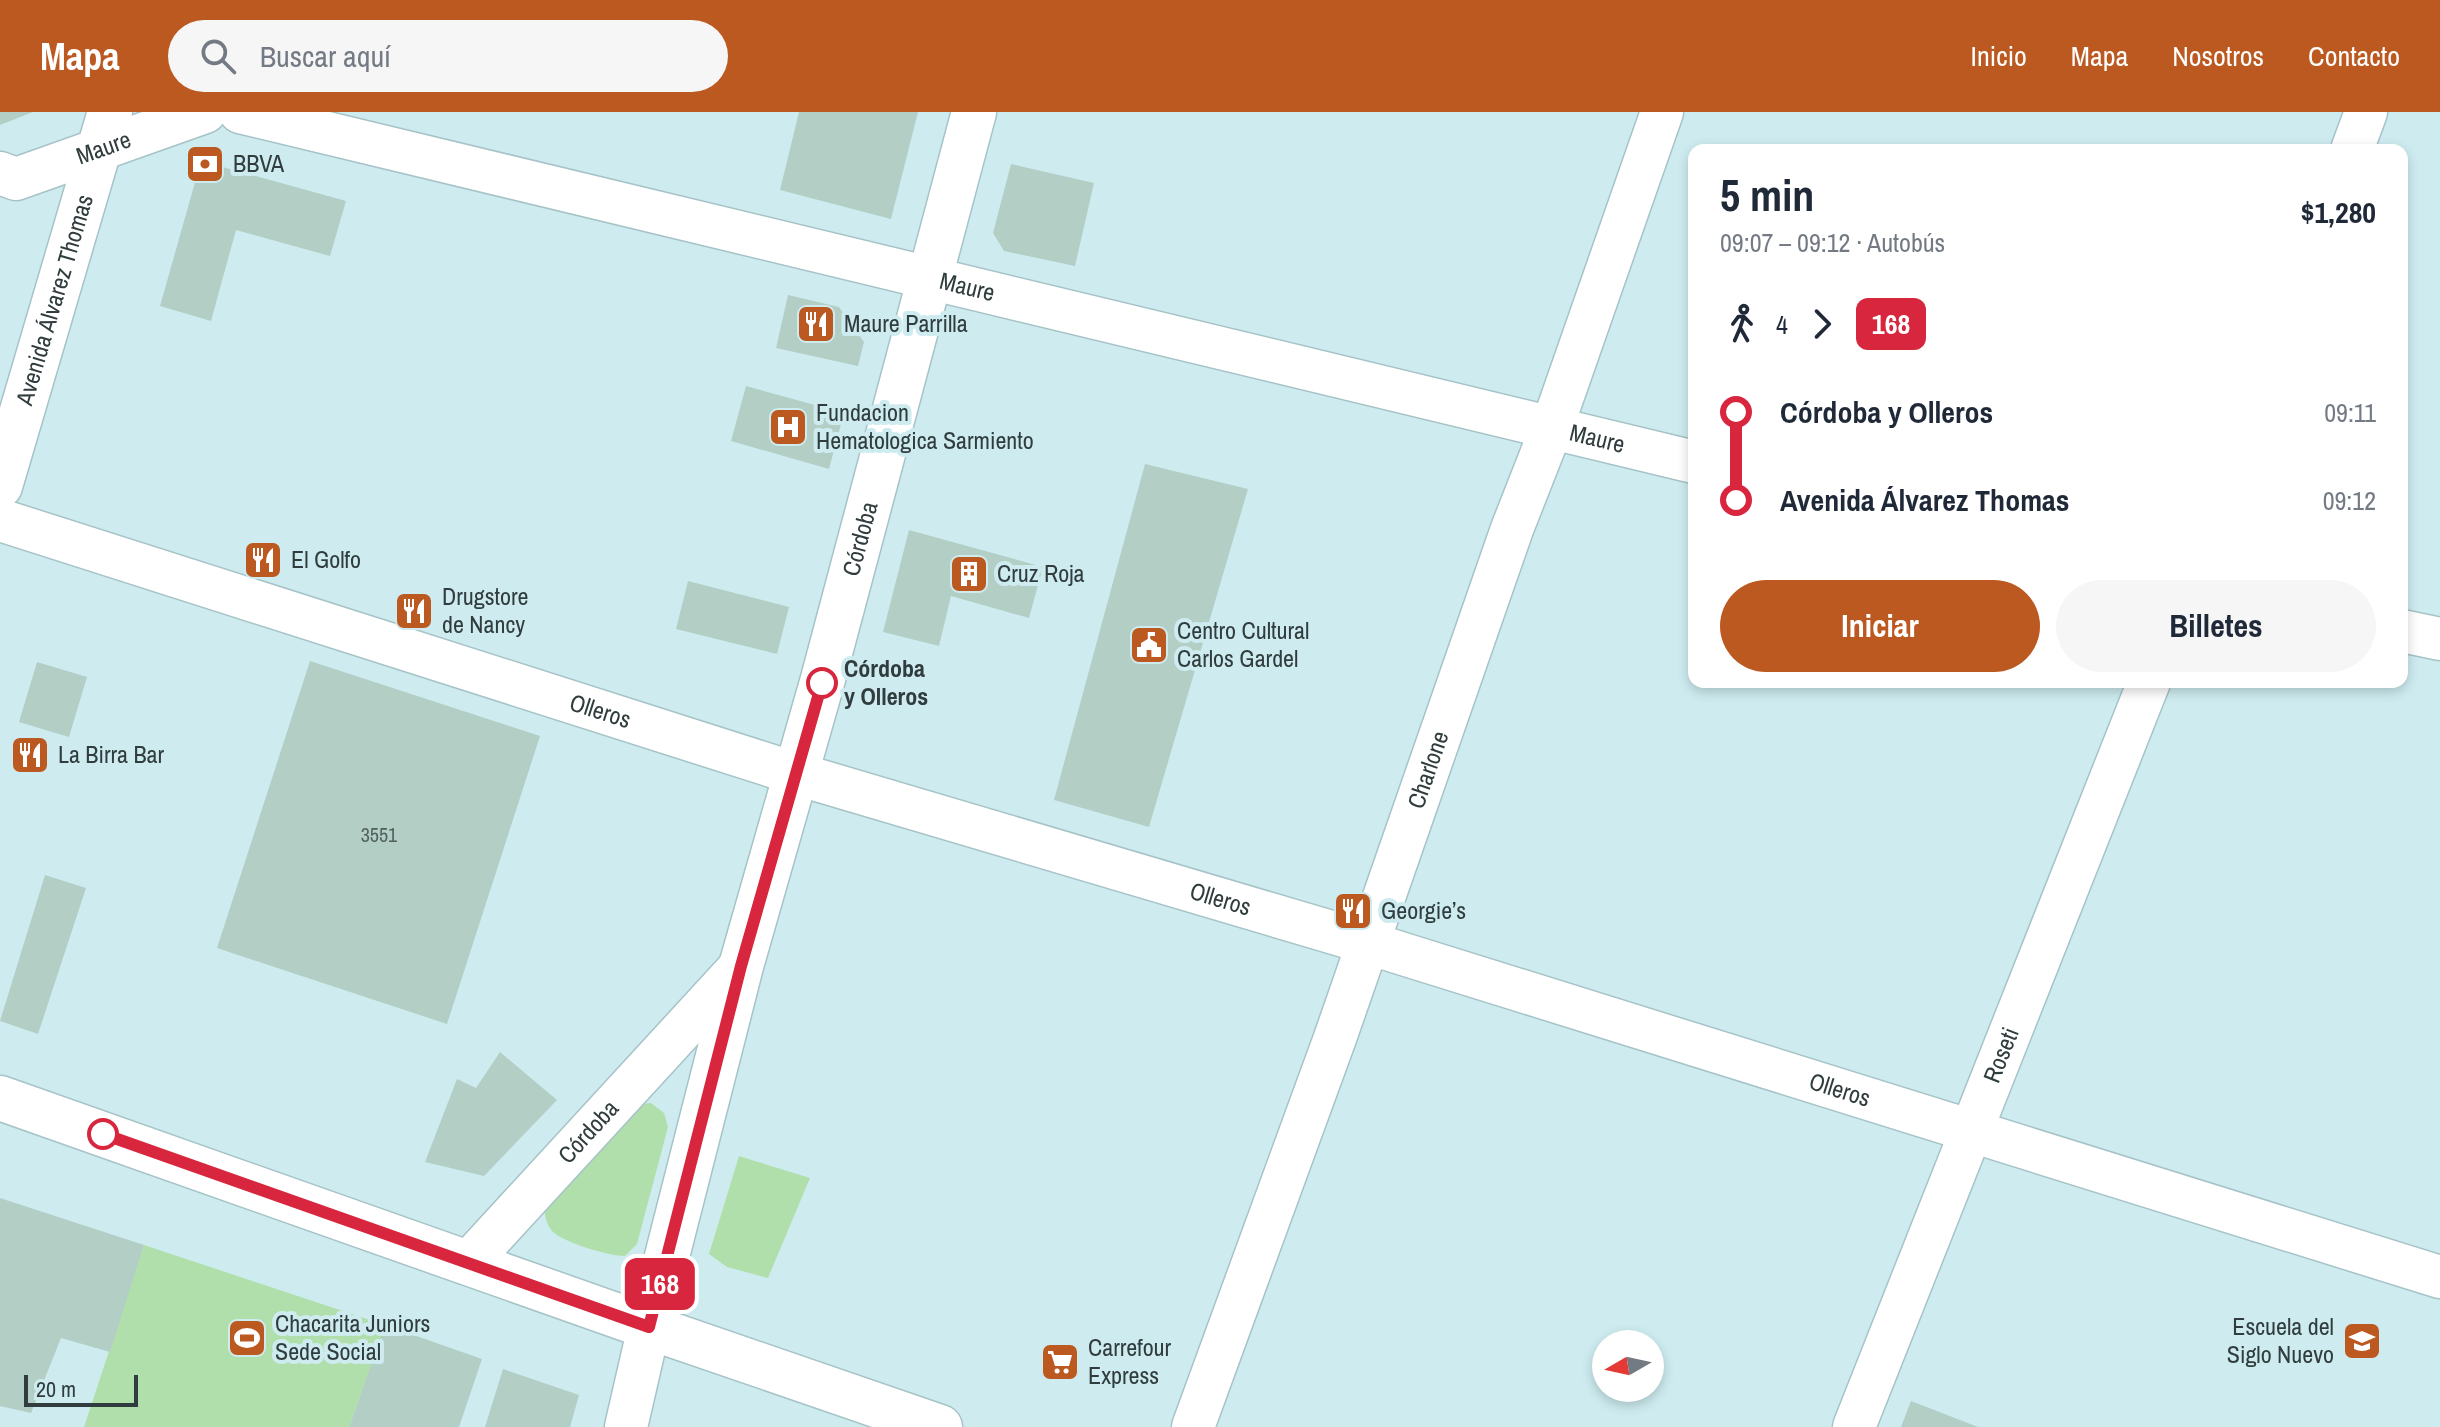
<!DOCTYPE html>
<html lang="es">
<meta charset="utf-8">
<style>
body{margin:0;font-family:"Archivo Narrow",sans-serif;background:#f6f6f7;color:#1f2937;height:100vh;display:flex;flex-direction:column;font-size:30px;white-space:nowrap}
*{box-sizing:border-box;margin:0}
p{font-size:26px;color:#747a83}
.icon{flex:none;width:44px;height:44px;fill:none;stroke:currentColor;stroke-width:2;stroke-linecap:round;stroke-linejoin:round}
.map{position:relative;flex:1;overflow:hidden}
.panel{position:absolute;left:1688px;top:32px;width:720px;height:544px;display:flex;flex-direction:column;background:#fff;border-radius:16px;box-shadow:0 4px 12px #0003}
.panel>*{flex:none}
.badge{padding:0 16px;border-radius:12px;font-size:28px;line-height:52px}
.needle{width:52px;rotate:261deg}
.tools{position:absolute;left:1592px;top:1218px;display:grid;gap:16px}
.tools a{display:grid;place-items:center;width:72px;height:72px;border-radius:50%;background:#fff;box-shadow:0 4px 12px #0003;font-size:40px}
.scale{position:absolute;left:24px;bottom:20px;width:114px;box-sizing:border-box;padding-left:8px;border:4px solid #303c3d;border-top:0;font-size:22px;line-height:28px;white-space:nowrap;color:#303c3d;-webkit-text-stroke:6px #ceecf0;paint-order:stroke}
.map>.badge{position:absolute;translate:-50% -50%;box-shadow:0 0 0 4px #fff}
.legs{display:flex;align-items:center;gap:12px;height:88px;padding:0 32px;font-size:26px}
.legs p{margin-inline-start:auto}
.overview{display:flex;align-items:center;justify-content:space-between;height:136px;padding:0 32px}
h1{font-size:44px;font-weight:700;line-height:60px}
.action{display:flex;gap:16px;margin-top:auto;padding:16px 32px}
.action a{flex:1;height:92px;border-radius:48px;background:#bc5921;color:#fff;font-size:32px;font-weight:700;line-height:92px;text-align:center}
.action a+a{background:#f6f6f7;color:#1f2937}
ul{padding:0 32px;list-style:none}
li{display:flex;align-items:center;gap:28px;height:88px;font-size:30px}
li i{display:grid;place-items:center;width:12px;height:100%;margin:0 10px;background:currentColor}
li i::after{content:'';width:20px;height:20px;margin:-10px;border:6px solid;border-radius:50%;background:#fff}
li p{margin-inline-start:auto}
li:first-child i{background:linear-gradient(#0000 50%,currentColor 0)}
li:last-child i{background:linear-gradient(currentColor 50%,#0000 0)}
header{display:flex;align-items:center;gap:48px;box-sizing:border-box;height:112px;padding:0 40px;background:#bc5921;color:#fff}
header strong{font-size:38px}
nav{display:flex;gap:44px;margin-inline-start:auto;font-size:28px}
.search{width:560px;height:72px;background:#f6f6f7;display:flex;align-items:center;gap:20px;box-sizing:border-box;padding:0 28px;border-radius:44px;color:#747a83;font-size:30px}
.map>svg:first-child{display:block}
.green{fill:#b0dfab}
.building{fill:#b2cec5}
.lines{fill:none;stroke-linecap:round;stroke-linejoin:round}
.minor-casing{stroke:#a6c3c7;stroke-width:45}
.tertiary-casing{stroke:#a6c3c7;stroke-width:47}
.secondary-casing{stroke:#a6c3c7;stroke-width:47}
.minor{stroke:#fff;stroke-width:42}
.tertiary{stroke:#fff;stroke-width:44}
.secondary{stroke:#fff;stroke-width:44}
.line-1-casing{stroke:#fff;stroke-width:18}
.line-1{stroke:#d7263d;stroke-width:12}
.stop-1-dot{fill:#fff;stroke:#d7263d;stroke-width:4}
.labels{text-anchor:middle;stroke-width:8;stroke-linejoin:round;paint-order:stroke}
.number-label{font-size:20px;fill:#50605f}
.street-label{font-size:24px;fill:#303c3d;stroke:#ceecf0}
.poi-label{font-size:24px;fill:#303c3d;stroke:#ceecf0;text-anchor:start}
.stop-label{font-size:24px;font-weight:bold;fill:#303c3d;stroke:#ceecf0;text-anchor:start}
</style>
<header>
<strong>Mapa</strong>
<div class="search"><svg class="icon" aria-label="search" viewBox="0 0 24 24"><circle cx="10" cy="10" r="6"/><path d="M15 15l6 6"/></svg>Buscar aquí</div>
<nav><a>Inicio</a><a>Mapa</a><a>Nosotros</a><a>Contacto</a></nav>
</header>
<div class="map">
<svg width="2440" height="1315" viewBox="0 0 2440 1315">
<rect width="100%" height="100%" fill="#ceecf0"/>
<!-- green -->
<path class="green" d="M651 991 664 1001 668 1015 637 1132 625 1144C609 1144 562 1130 552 1119 546 1112 545 1104 544 1095L640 992Z
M739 1044 810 1066 768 1166 727 1155 709 1142Z
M144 1133 385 1213 386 1211 349 1315H84Z"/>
<!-- building -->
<path class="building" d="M0 0H33L0 13Z
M799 0H918L891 107 780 78Z
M201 49 346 89 330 144 236 118 211 209 160 194Z
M1011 52 1094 71 1075 154 1004 139 993 121Z
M788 183 839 195 864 230 858 254 776 236Z
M746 274 844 301 829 357 731 329Z
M1145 352 1248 377 1149 715 1054 688Z
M909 418 1043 455 1029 506 951 484 939 534 883 520Z
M688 469 789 495 777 542 676 517Z
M310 549 540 624 447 912 217 836Z
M37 550 87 565 69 625 19 610Z
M45 763 86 776 38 922 0 909Z
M500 940 557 988 484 1064 425 1050 457 967 476 976Z
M0 1086 144 1133 110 1240 61 1226 31 1301 0 1294Z
M385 1213 482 1247 459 1315H349Z
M503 1257 579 1283 570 1315H485Z
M1911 1289 1978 1315H1901Z"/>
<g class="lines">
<defs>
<g id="minor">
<path id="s1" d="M240 0 1694 350"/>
<path d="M2352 38 2366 0"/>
<path id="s2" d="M0 61 16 67 205 0"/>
<path id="s3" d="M0 408 797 662 1368 831 2440 1165"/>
<path d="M2402 519 2440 527"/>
<path id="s4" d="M468 1151 741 854"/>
<path d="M626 1315 649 1215"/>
<path id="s5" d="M1193 1315 1335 926 1512 417 1552 315 1662 0"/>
<path id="s6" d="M1854 1315 2149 570"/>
</g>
<g id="tertiary">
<path id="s7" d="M649 1215 741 854 823 567 974 0"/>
</g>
<g id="secondary">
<path id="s8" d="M0 374 110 0"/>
<path d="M0 986 649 1215 940 1315"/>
</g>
</defs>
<!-- minor casing -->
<use href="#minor" class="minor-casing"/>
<!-- tertiary casing -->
<use href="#tertiary" class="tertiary-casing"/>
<!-- secondary casing -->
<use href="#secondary" class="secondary-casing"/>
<!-- minor -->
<use href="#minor" class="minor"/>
<!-- tertiary -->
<use href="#tertiary" class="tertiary"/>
<!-- secondary -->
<use href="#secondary" class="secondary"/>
</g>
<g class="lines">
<defs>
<path id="line-1" d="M103 1022 649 1215 741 854 822 571"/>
</defs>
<!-- line-1 casing -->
<use href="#line-1" class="line-1-casing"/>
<!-- line-1 -->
<use href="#line-1" class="line-1"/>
</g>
<!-- icons -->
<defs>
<symbol id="bank-square" viewBox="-11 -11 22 22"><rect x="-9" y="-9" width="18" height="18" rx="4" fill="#bc5921" stroke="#ceecf0"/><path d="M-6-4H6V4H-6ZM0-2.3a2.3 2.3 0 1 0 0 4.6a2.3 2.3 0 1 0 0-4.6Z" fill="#fff"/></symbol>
<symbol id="restaurant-square" viewBox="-11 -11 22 22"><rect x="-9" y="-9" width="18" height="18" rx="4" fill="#bc5921" stroke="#ceecf0"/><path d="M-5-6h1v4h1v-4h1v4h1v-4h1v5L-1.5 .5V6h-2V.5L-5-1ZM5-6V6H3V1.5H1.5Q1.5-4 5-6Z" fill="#fff"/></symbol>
<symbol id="hospital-square" viewBox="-11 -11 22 22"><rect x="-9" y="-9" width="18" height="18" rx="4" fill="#bc5921" stroke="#ceecf0"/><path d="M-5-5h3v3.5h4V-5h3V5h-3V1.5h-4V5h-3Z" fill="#fff"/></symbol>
<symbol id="building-square" viewBox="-11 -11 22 22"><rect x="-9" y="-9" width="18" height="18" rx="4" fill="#bc5921" stroke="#ceecf0"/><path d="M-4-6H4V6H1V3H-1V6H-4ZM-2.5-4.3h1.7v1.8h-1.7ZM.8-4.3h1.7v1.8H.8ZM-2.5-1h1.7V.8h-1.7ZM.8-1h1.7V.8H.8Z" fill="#fff"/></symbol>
<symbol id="civic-square" viewBox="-11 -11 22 22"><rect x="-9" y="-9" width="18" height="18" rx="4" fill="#bc5921" stroke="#ceecf0"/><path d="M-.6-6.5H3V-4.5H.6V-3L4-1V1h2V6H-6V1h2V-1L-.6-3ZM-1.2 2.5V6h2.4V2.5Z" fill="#fff"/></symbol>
<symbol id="stadium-square" viewBox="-11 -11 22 22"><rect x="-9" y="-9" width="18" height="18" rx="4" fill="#bc5921" stroke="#ceecf0"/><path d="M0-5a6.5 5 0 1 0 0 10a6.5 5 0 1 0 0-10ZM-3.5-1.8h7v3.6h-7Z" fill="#fff"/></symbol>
<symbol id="school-square" viewBox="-11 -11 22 22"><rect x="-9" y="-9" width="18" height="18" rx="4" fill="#bc5921" stroke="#ceecf0"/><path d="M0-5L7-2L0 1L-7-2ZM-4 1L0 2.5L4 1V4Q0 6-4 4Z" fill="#fff"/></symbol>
<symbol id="supermarket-square" viewBox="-11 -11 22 22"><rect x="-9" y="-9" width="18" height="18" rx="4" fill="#bc5921" stroke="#ceecf0"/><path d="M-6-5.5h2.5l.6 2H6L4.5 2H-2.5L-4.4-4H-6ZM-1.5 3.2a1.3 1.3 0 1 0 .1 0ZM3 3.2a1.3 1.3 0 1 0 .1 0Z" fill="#fff"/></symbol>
</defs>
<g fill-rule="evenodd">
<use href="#bank-square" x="183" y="30" width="44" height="44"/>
<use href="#restaurant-square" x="794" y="190" width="44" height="44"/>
<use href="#hospital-square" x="766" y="293" width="44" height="44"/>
<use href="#restaurant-square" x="241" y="426" width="44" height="44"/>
<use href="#building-square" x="947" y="440" width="44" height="44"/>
<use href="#restaurant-square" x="392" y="477" width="44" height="44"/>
<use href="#civic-square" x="1127" y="511" width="44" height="44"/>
<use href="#restaurant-square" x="8" y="621" width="44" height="44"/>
<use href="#restaurant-square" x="1331" y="777" width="44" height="44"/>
<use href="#stadium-square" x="225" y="1204" width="44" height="44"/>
<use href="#school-square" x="2340" y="1207" width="44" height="44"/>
<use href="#supermarket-square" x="1038" y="1228" width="44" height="44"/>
</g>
<!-- markers -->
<g class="stop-1-dot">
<circle cx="822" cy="571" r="14"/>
<circle cx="103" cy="1022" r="14"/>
</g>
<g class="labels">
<!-- number labels -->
<g class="number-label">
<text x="379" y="730">3551</text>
</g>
<!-- street labels -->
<g class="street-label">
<text dy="8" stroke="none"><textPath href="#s2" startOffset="110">Maure</textPath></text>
<text dy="8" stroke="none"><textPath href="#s1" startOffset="748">Maure</textPath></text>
<text dy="8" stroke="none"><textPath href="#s8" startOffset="194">Avenida Álvarez Thomas</textPath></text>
<text dy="8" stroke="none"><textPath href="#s1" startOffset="1396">Maure</textPath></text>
<text dy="8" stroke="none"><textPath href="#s7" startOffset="816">Córdoba</textPath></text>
<text dy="8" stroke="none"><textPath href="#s3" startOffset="630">Olleros</textPath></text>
<text dy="8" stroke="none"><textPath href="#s5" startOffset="698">Charlone</textPath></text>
<text dy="8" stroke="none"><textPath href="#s3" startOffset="1278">Olleros</textPath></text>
<text dy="8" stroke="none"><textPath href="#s6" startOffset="400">Roseti</textPath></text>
<text dy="8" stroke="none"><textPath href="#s3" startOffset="1926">Olleros</textPath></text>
<text dy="8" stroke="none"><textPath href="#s4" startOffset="178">Córdoba</textPath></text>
</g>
<!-- poi labels -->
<g class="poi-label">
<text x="233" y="60">BBVA</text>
<text x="844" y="220">Maure Parrilla</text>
<text x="816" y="309">Fundacion<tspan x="816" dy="28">Hematologica Sarmiento</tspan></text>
<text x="291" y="456">El Golfo</text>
<text x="997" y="470">Cruz Roja</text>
<text x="442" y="493">Drugstore<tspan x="442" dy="28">de Nancy</tspan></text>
<text x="1177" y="527">Centro Cultural<tspan x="1177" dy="28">Carlos Gardel</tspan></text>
<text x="58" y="651">La Birra Bar</text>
<text x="1381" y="807">Georgie’s</text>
<text x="275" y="1220">Chacarita Juniors<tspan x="275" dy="28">Sede Social</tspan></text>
<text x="2334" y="1223" text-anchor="end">Escuela del<tspan x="2334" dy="28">Siglo Nuevo</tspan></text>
<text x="1088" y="1244">Carrefour<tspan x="1088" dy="28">Express</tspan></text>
</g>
<!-- stop labels -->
<g class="stop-label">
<text x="844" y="565">Córdoba<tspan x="844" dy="28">y Olleros</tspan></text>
</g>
</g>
</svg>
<div class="tools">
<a><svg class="needle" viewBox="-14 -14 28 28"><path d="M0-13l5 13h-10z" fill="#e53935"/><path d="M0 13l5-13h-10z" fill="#747a83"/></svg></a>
</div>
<div class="scale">20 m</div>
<b class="badge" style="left:660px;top:1172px;background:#d7263d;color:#fff">168</b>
<section class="panel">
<div class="overview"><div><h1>5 min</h1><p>09:07 – 09:12 · Autobús</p></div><b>$1,280</b></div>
<div class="legs"><svg class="icon" aria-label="walk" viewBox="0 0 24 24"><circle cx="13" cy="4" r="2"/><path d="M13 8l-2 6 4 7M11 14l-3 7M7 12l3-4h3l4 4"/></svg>4<svg class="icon" aria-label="forward" viewBox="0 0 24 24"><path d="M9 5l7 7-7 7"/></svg><b class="badge" style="background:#d7263d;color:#fff">168</b></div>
<ul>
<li><i style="color:#d7263d"></i><b>Córdoba y Olleros</b><p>09:11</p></li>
<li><i style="color:#d7263d"></i><b>Avenida Álvarez Thomas</b><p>09:12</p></li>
</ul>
<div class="action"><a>Iniciar</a><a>Billetes</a></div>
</section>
</div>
